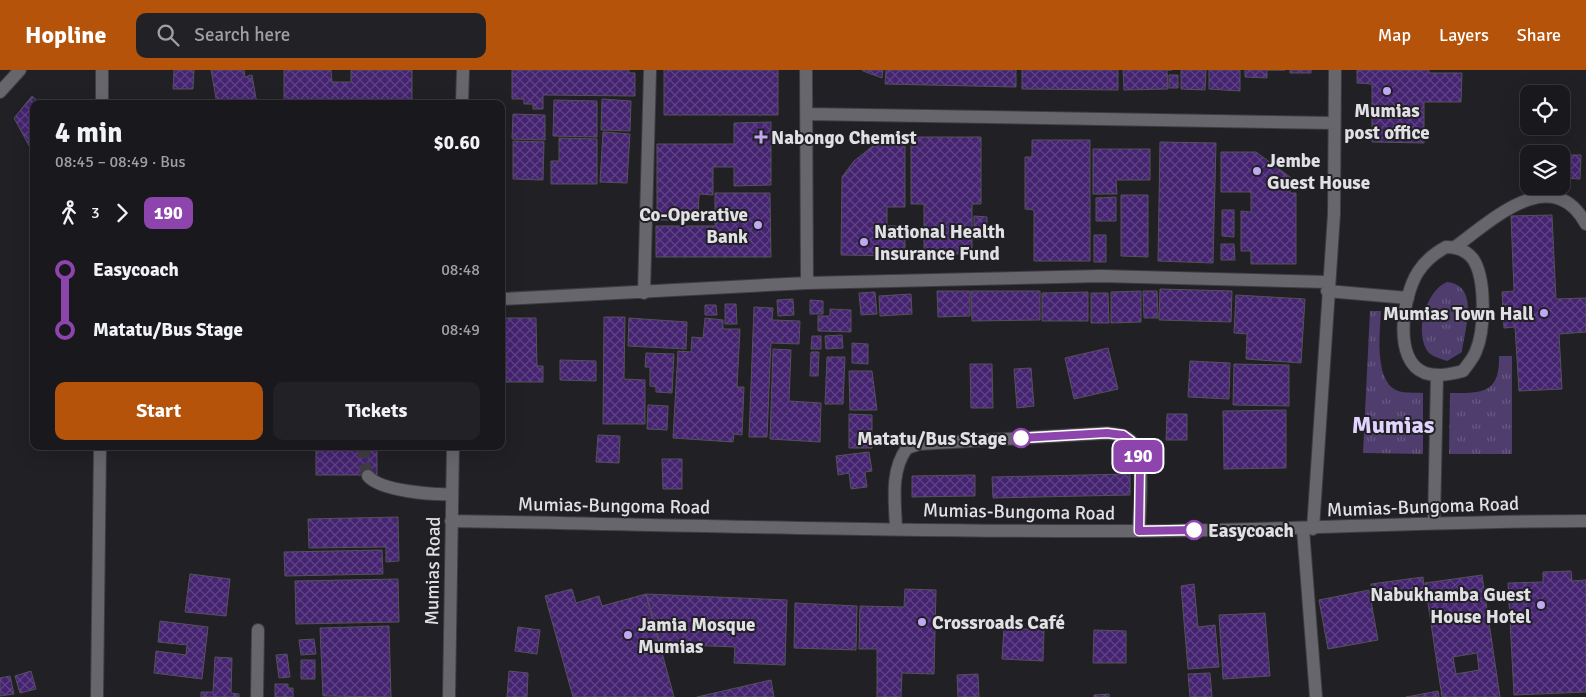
<!DOCTYPE html>
<meta charset="utf-8">
<style>
body{margin:0;font-family:Signika,sans-serif;background:#222125;color:#f1f3f6;height:100vh;display:flex;flex-direction:column;font-size:19px;white-space:nowrap}
*{box-sizing:border-box;margin:0}
p{font-size:16px;color:#9fa0a3}
.icon{flex:none;width:28px;height:28px;fill:none;stroke:currentColor;stroke-width:2;stroke-linecap:round;stroke-linejoin:round}
.map{position:relative;flex:1;overflow:hidden}
.sheet{position:absolute;left:30px;top:30px;width:475px;height:350px;display:flex;flex-direction:column;background:#19181c;border-radius:10px;box-shadow:0 5px 20px #0002,0 0 0 1px #37373b}
.sheet>*{flex:none}
.badge{padding:0 10px;border-radius:8px;font-size:18px;line-height:32px}
.controls{position:absolute;left:1520px;top:15px;display:grid;gap:10px}
.controls a{display:grid;place-items:center;width:50px;height:50px;border-radius:10px;background:#19181c;box-shadow:0 5px 20px #0002,0 0 0 1px #37373b;font-size:25px}
.map>.badge{position:absolute;translate:-50% -50%;box-shadow:0 0 0 2px #fff}
.legs{display:flex;align-items:center;gap:8px;height:55px;padding:0 25px;font-size:16px}
.legs p{margin-inline-start:auto}
.summary{display:flex;align-items:center;justify-content:space-between;height:85px;padding:0 25px}
h1{font-size:28px;font-weight:700;line-height:38px}
.button{display:flex;gap:10px;margin-top:auto;padding:10px 25px}
.button a{flex:1;height:58px;border-radius:10px;background:#b45309;color:#fff;font-size:20px;font-weight:700;line-height:58px;text-align:center}
.button a+a{background:#222125;color:#f1f3f6}
ul{padding:0 25px;list-style:none}
li{display:flex;align-items:center;gap:18px;height:60px;font-size:19px}
li i{display:grid;place-items:center;width:8px;height:100%;margin:0 6px;background:currentColor}
li i::after{content:'';width:12px;height:12px;margin:-6px;border:4px solid;border-radius:50%;background:#19181c}
li p{margin-inline-start:auto}
li:first-child i{background:linear-gradient(#0000 50%,currentColor 0)}
li:last-child i{background:linear-gradient(currentColor 50%,#0000 0)}
header{display:flex;align-items:center;gap:30px;box-sizing:border-box;height:70px;padding:0 25px;background:#b45309;color:#fff}
header strong{font-size:24px}
nav{display:flex;gap:28px;margin-inline-start:auto;font-size:18px}
.search{width:350px;height:45px;background:#222125;display:flex;align-items:center;gap:12px;box-sizing:border-box;padding:0 18px;border-radius:10px;color:#9fa0a3;font-size:19px}
.map>svg:first-child{display:block}
.grass{fill:url(#grass-tufts)}
.building{fill:url(#building-cross-hatch);stroke:#545258;fill-rule:evenodd}
.lines{fill:none;stroke-linecap:round;stroke-linejoin:round}
.minor-tunnel{stroke:#3e3d42;stroke-width:12;stroke-dasharray:12 6;stroke-linecap:butt}
.minor-casing{stroke:#3e3d41;stroke-width:14}
.minor{stroke:#67666c;stroke-width:12}
.line-1-casing{stroke:#fff;stroke-width:11}
.line-1{stroke:#8e44ad;stroke-width:8}
.poi-dot{fill:#c1a8f3;stroke:#212025;stroke-width:2}
.stop-1-dot{fill:#fff;stroke:#8e44ad;stroke-width:2.5}
.labels{text-anchor:middle;stroke-width:4;stroke-linejoin:round;paint-order:stroke}
.poi-label{font-size:19px;font-weight:bold;fill:#e1e0e4;stroke:#212025;text-anchor:start}
.stop-label{font-size:19px;font-weight:bold;fill:#e1e0e4;stroke:#212025;text-anchor:end}
.street-label{font-size:19px;fill:#e1e0e4;stroke:#212025}
.district-label{font-size:24px;font-weight:bold;fill:#e1d4ff;stroke:#212025}
</style>
<header>
<strong>Hopline</strong>
<div class="search"><svg class="icon" aria-label="search" viewBox="0 0 24 24"><circle cx="10" cy="10" r="6"/><path d="M15 15l6 6"/></svg>Search here</div>
<nav><a>Map</a><a>Layers</a><a>Share</a></nav>
</header>
<div class="map">
<svg width="1586" height="627" viewBox="0 0 1586 627">
<defs>
<pattern id="grass-tufts" width="24" height="20" patternUnits="userSpaceOnUse" patternTransform="scale(1.25)"><rect width="24" height="20" fill="#4f3e6d"/><path d="M3 7l-1-3M5 7V3M7 7l1-3M15 17l-1-3M17 17v-4M19 17l1-3" fill="none" stroke="#685a82"/></pattern>
<pattern id="building-cross-hatch" width="8" height="8" patternUnits="userSpaceOnUse" patternTransform="scale(1.25)"><rect width="8" height="8" fill="#442370"/><path d="M0 0l8 8M0 8l8-8" fill="none" stroke="#5f4384"/></pattern>
</defs>
<rect width="100%" height="100%" fill="#212025"/>
<!-- grass -->
<path class="grass" d="M1447 212C1480 215 1465 260 1462 282L1447 291C1441 289 1434 287 1429 283 1413 264 1426 220 1447 212Z
M1370 241H1381C1380 260 1374 310 1396 320 1403 324 1415 322 1423 323V384L1363 383Z
M1499 286H1512V384H1449L1450 323C1482 323 1500 324 1499 286Z"/>
<!-- building -->
<path class="building" d="M174 0H194L193 19H173Z
M211 0H244L245 7 252 5 257 34H217Z
M284 0H331L332 12H351V0H412V34H284Z
M512 0H629V3H635V26L543 25V39H533V34H524V29H512Z
M664 0H778V45H664Z
M862 0H883L882 8 863 1Z
M886 0H1016V17L885 14Z
M1022 0H1118V20L1022 19Z
M1123 0H1172H1167L1168 19 1124 20Z
M1181 0H1206L1205 20 1181 19Z
M1209 0H1240V21L1209 19Z
M1245 0H1285H1267V8L1245 7Z
M1290 0H1311V3H1290Z
M1357 0H1429V3H1462L1461 32H1424V73L1372 72V14L1357 13Z
M1169 5H1178V18H1169Z
M32 26 41 34H34V79L32 81 14 48Z
M602 29 631 31 630 61 601 60Z
M554 30 597 31V67L553 66Z
M513 44 545 45V70L512 69Z
M771 52V115L734 116V97H713V125L699 124 698 150H657V74H734V53Z
M603 62 630 64 627 113 600 112Z
M911 67H981V134H972V184H924V134H911Z
M559 68 597 69V114H551V91H559Z
M1032 70H1090V191H1034V140L1025 139V87H1032Z
M513 71 544 72 543 110 513 109Z
M1160 72 1216 73 1213 193 1158 191Z
M874 75H905V137H887V156H905V186L841 185 842 107 854 91Z
M1093 79H1150V110H1116L1117 124H1093Z
M1221 82H1256L1290 107V123H1296V194H1251V181H1241V141L1251 142V122H1221Z
M1561 85H1581L1580 109 1561 108Z
M715 123H770L771 187H656V156H715Z
M1121 125H1148V187L1121 186Z
M1116 127V151H1096V128Z
M1222 140H1234V167L1222 166Z
M1552 145 1556 229 1586 228V262L1559 264 1562 319 1519 321 1515 257 1504 258 1502 222 1514 221 1511 146Z
M974 146 987 147V169H974Z
M1094 165H1106V192H1094Z
M1221 174H1234L1235 190H1221Z
M1160 219 1232 221 1231 252 1159 250Z
M937 221H970V246L938 247Z
M971 221H1040V250L972 251Z
M1141 221V252L1111 253V222Z
M1143 221H1157L1158 248H1144Z
M875 222 877 244 861 245 859 223Z
M1088 222V251H1042V223Z
M1091 223H1108L1109 253H1091Z
M911 224 912 244 880 246 879 226Z
M1236 225 1305 229 1301 293 1246 289 1247 264 1234 263Z
M793 229 794 245 778 246 777 230Z
M810 230 823 231V244H810Z
M725 234H736L737 254H725Z
M705 235H716L717 245H705Z
M754 237 773 238 772 250 800 251 799 274 771 273 767 367H749Z
M830 239 851 240V262L818 261V246H830Z
M604 247H625L624 309 645 310V354H603Z
M505 248H536L537 296H543V312H506Z
M629 248 687 252 686 279 628 276Z
M705 248 723 250V259H740L737 317H744L742 365 734 364 733 372 673 368 678 281 691 282 692 267 703 268Z
M842 265 843 278 826 279 825 266Z
M812 266H821V279H811Z
M852 273 868 274V294L852 293Z
M1108 278 1118 319 1074 329 1065 288Z
M773 279 791 280 789 331 821 333 820 372 770 369Z
M811 282H819L818 306H810Z
M646 283 674 284 672 323 656 322V317L650 316V297H645Z
M827 287H845L843 334H825Z
M560 290 596 291V311L560 310Z
M1190 291 1230 293 1229 329 1188 327Z
M970 294H992L993 338H971Z
M1234 294 1289 295V336L1233 335Z
M1031 298 1034 336 1017 338 1014 299Z
M849 301H872L877 340H850Z
M648 335 668 336 667 360 647 359Z
M1286 340V398L1224 399 1223 341Z
M849 344 872 345V378H849Z
M1167 344H1187V370H1166Z
M598 365 620 366 619 393 596 392Z
M316 376H377V405H316Z
M869 382 872 401 865 402 867 417 851 419 849 403 838 405 836 386Z
M662 389H682V419H663Z
M1130 404V425L993 428 992 407Z
M975 405V426L912 427V406Z
M398 447 399 491 386 492V477L309 478 308 449Z
M382 480 383 504 285 506 284 482Z
M1571 501 1572 511 1586 510V622L1514 625 1508 513 1543 512V502Z
M190 504 230 509 226 546 185 542Z
M1482 505 1500 627H1442L1425 513ZM1477 583 1479 600 1456 604 1453 587Z
M1423 507 1425 523 1373 529 1371 514Z
M398 509 399 552 296 554 295 511Z
M1194 514 1198 557 1215 555 1219 597 1188 599 1181 516Z
M572 519 576 533 599 526 602 536 646 524 674 627H573L545 526Z
M905 519 936 520 934 604 902 603 901 627H877V579H859L860 536 904 537Z
M1369 520 1378 570 1328 579 1319 530Z
M646 524 787 530 785 595 734 593 735 577 660 574Z
M795 533 857 536 856 580 794 578Z
M1265 543 1270 606 1223 609 1219 545Z
M160 551 208 557 202 609 154 603 156 581 186 585 187 575 158 572Z
M389 556 391 627 323 626 320 558Z
M518 557 540 560 537 584 515 581Z
M1004 558 1044 560 1043 591 1002 589Z
M1094 560 1126 561V593H1093Z
M314 569 316 584 301 585 299 570Z
M287 584 290 607 279 608 276 585Z
M215 587 232 588 231 623 239 624V627H201V622H213Z
M301 590H315V609H301Z
M31 601 36 619 20 623 15 606Z
M509 601 528 603 527 627H507Z
M1210 603 1212 627H1190L1188 604Z
M978 604 979 627H958L957 605Z
M10 606 14 624 0 626V608Z
M771 610 774 627H697Z
M275 614H288V618H293V627H275Z
M1438 621 1439 627H1406Z
M1109 624V627H1094V625Z"/>
<g class="lines">
<!-- minor-tunnel -->
<path class="minor-tunnel" d="M364 376V394L368 406"/>
<defs>
<path id="minor" d="M102 0V34
M806 0 807 213
M0 22 20 0
M462 34 463 0
M807 44 1334 53
M1446 177C1456 177 1466 180 1473 189 1486 208 1485 260 1476 281 1473 289 1468 294 1463 301 1451 304 1438 307 1425 303 1392 291 1403 225 1418 202 1425 191 1435 183 1446 177Z
M1455 177C1491 151 1552 92 1586 154
M1327 221 1408 228
M644 223 650 0
M501 229 807 213 1101 206 1327 212
M368 406C380 421 433 425 452 424
M451 451C681 455 911 462 1141 461 1290 460 1438 451 1586 451
M1434 453 1437 305
M896 458C895 431 890 401 907 378L919 374 1107 363C1117 364 1126 365 1132 372 1146 390 1139 439 1139 461
M1303 459 1316 627
M1313 459 1334 144 1335 0
M97 627 100 376
M257 627 258 560
M449 627 453 376"/>
</defs>
<!-- minor casing -->
<use href="#minor" class="minor-casing"/>
<!-- minor -->
<use href="#minor" class="minor"/>
</g>
<g class="lines">
<defs>
<path id="line-1" d="M1021 368 1107 363 1123 365 1131 371 1140 394 1139 461 1194 460"/>
</defs>
<!-- line-1 casing -->
<use href="#line-1" class="line-1-casing"/>
<!-- line-1 -->
<use href="#line-1" class="line-1"/>
</g>
<!-- markers -->
<g class="poi-dot">
<circle cx="1387" cy="21" r="5"/>
<path d="M758.5 59.5h5v5h5v5h-5v5h-5v-5h-5v-5h5z"/>
<circle cx="1257" cy="101" r="5"/>
<circle cx="758" cy="155" r="5"/>
<circle cx="864" cy="172" r="5"/>
<circle cx="1544" cy="243" r="5"/>
<circle cx="1541" cy="535" r="5"/>
<circle cx="922" cy="552" r="5"/>
<circle cx="628" cy="565" r="5"/>
</g>
<g class="stop-1-dot">
<circle cx="1021" cy="368" r="9"/>
<circle cx="1194" cy="460" r="9"/>
</g>
<g class="labels">
<!-- poi labels -->
<g class="poi-label">
<text x="1387" y="47" text-anchor="middle">Mumias<tspan x="1387" dy="22">post office</tspan></text>
<text x="771" y="74">Nabongo Chemist</text>
<text x="1267" y="97">Jembe<tspan x="1267" dy="22">Guest House</tspan></text>
<text x="748" y="151" text-anchor="end">Co-Operative<tspan x="748" dy="22">Bank</tspan></text>
<text x="874" y="168">National Health<tspan x="874" dy="22">Insurance Fund</tspan></text>
<text x="1534" y="250" text-anchor="end">Mumias Town Hall</text>
<text x="1531" y="531" text-anchor="end">Nabukhamba Guest<tspan x="1531" dy="22">House Hotel</tspan></text>
<text x="932" y="559">Crossroads Café</text>
<text x="638" y="561">Jamia Mosque<tspan x="638" dy="22">Mumias</tspan></text>
</g>
<!-- stop labels -->
<g class="stop-label">
<text x="1007" y="375">Matatu/Bus Stage</text>
<text x="1208" y="467" text-anchor="start">Easycoach</text>
</g>
<!-- street labels -->
<g class="street-label">
<text transform="translate(614 435) rotate(1)" y="7">Mumias-Bungoma Road</text>
<text transform="translate(1423 436) rotate(-2)" y="7">Mumias-Bungoma Road</text>
<text transform="translate(1019 441) rotate(1)" y="7">Mumias-Bungoma Road</text>
<text transform="translate(432 501) rotate(-89)" y="7">Mumias Road</text>
</g>
<!-- district labels -->
<g class="district-label">
<text x="1393" y="363">Mumias</text>
</g>
</g>
</svg>
<div class="controls">
<a><svg class="icon" aria-label="locate" viewBox="0 0 24 24"><circle cx="12" cy="12" r="6"/><path d="M12 2v4M12 18v4M2 12h4M18 12h4"/></svg></a>
<a><svg class="icon" aria-label="layers" viewBox="0 0 24 24"><path d="M12 4l9 5-9 5-9-5zM3 14l9 5 9-5"/></svg></a>
</div>
<b class="badge" style="left:1138px;top:386px;background:#8e44ad;color:#fff">190</b>
<section class="sheet">
<div class="summary"><div><h1>4 min</h1><p>08:45 – 08:49 · Bus</p></div><b>$0.60</b></div>
<div class="legs"><svg class="icon" aria-label="walk" viewBox="0 0 24 24"><circle cx="13" cy="4" r="2"/><path d="M13 8l-2 6 4 7M11 14l-3 7M7 12l3-4h3l4 4"/></svg>3<svg class="icon" aria-label="forward" viewBox="0 0 24 24"><path d="M9 5l7 7-7 7"/></svg><b class="badge" style="background:#8e44ad;color:#fff">190</b></div>
<ul>
<li><i style="color:#8e44ad"></i><b>Easycoach</b><p>08:48</p></li>
<li><i style="color:#8e44ad"></i><b>Matatu/Bus Stage</b><p>08:49</p></li>
</ul>
<div class="button"><a>Start</a><a>Tickets</a></div>
</section>
</div>
